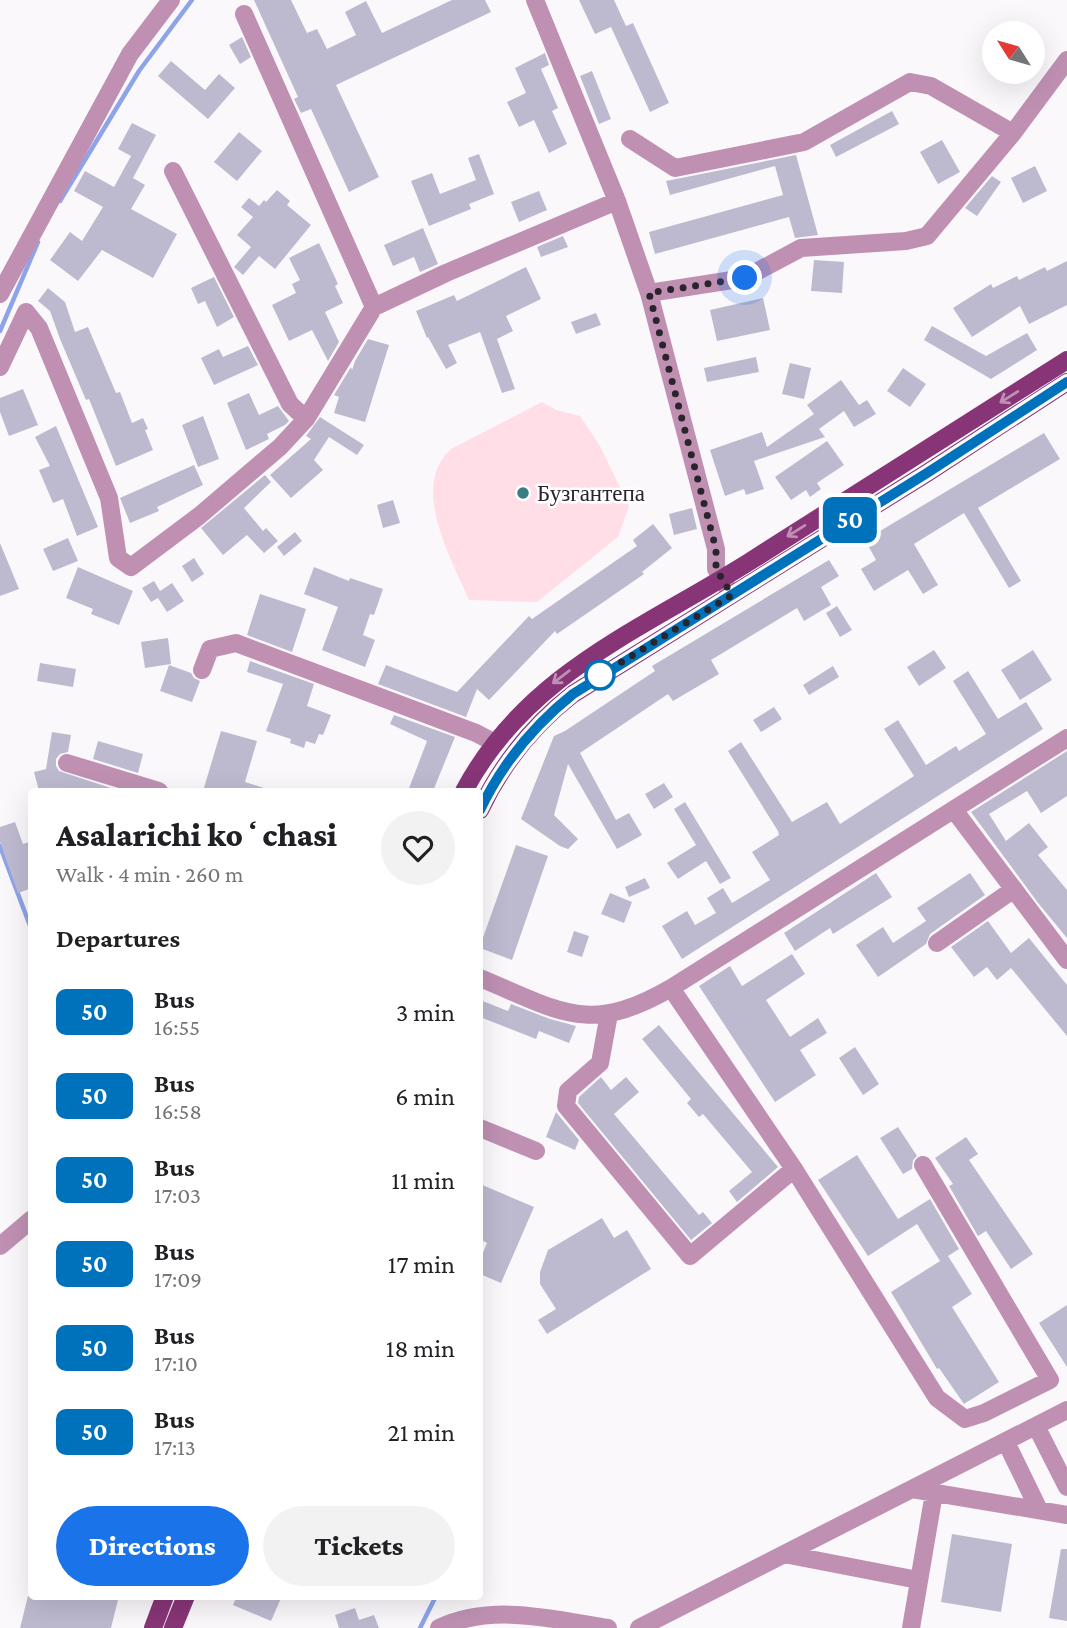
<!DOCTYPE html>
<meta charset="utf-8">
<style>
body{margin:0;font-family:"Crimson Pro",serif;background:#f2f2f2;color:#202124;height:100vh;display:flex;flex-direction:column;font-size:26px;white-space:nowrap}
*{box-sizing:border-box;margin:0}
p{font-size:23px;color:#757577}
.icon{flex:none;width:38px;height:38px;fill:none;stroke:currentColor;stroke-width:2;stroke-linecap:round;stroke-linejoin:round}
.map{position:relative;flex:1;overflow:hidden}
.details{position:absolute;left:28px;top:788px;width:455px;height:812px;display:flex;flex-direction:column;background:#fff;border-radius:7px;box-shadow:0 7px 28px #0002}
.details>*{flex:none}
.badge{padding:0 14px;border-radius:10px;font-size:24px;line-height:46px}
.needle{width:46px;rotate:307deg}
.fabs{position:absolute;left:982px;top:21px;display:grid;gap:14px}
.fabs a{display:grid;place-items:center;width:63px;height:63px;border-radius:50%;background:#fff;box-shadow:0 7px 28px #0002;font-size:35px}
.you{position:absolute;width:35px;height:35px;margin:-18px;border:5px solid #fff;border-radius:50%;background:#1a73e8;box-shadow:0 0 0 10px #1a73e833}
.map>.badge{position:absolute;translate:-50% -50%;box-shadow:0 0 0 4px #fff}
h2{padding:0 28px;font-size:26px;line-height:63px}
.round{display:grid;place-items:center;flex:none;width:74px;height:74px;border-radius:37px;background:#f2f2f2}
.head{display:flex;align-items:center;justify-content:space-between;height:119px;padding:0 28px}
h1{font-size:33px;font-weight:800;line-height:52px}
.primary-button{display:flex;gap:14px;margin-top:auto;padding:14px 28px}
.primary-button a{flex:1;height:80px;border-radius:42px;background:#1a73e8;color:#fff;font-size:28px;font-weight:800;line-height:80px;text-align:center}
.primary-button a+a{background:#f2f2f2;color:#202124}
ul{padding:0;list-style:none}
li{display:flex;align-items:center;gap:21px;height:84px;padding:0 28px}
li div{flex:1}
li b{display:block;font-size:26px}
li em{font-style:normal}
li .badge{min-width:77px;font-weight:700;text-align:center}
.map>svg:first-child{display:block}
.green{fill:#ffdee7}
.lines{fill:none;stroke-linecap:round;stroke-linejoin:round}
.stream{stroke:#8da4e9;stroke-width:4.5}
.building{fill:#bdbad0}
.minor{stroke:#bf90b2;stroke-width:18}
.major{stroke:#873576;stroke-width:18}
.oneway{stroke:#bd90b4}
.line-casing{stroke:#fff;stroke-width:16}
.line{stroke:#0072bc;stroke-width:10}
.walk{stroke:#2a252c;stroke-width:7;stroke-dasharray:0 12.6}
.poi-dot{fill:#367e83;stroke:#fff;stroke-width:2.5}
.stop-dot{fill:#fff;stroke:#0072bc;stroke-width:3.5}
.labels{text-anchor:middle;stroke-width:5;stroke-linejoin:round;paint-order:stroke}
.poi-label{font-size:23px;fill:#2a252c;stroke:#fff;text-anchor:start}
</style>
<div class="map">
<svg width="1067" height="1628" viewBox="0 0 1067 1628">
<rect width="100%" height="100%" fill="#fbf8fc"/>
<!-- green -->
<path class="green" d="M542 402 556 410 580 416 600 446 629 506 618 537 537 602 469 600C452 560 409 486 451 449Z"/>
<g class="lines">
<!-- stream -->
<path class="stream" d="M60 201 139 71 192 0
M0 331 38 242
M0 846 32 931
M420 1628 436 1596"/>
</g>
<!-- building -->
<path class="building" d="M254 0H291L307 33 317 29 327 49 356 35 345 12 366 1 382 33 452 0H485L491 12 336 85 379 177 349 192 311 109 301 113 294 99 298 97Z
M579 0H614L626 26 633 23 669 103 650 112 611 27 595 34Z
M242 37 251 57 240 64 229 45Z
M545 53 549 65 541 69 558 108 552 111 567 144 549 153 534 120 519 127 507 102 526 93 515 68Z
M171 61 205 90 219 74 235 88 208 119 158 76Z
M592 71 611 119 599 124 580 76Z
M892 111 899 124 836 157 830 145Z
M132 123 156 135 133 178 145 185 131 209 177 234 153 278 102 250 78 281 50 260 70 232 82 241 103 207 74 191 85 171 114 187 131 156 118 149Z
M239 132 262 151 237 181 214 162Z
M942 140 960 172 938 184 920 152Z
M479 154 494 194 469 204 471 209 429 226 411 181 432 173 440 194 476 180 468 158Z
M796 155 818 235 795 238 789 217 655 254 649 232 783 195 775 166 670 195 666 181Z
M1035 166 1047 191 1023 203 1011 178Z
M992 176 1001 182 977 216 965 208Z
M277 190 290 201 287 205 311 225 275 269 259 256 243 275 234 267 251 247 237 235 253 217 241 207 249 198 259 206 264 200 266 202Z
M539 191 547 210 519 222 511 202Z
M423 228 438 264 420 272 414 257 393 266 384 245Z
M563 236 568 247 541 257 537 247Z
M319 243 338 284 335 286 343 303 325 312 339 342 328 361 312 330 289 341 272 305 296 293 292 284 300 280 289 258Z
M814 260 844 262 842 293 811 291Z
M1067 261V305L1029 324 1020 306 972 337 953 308 991 284 993 288 1017 276 1019 280 1045 267 1047 271Z
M526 267 541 299 506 316 513 331 497 339 515 389 502 393 480 332 448 345 457 363 446 369 428 337 427 338 416 311 454 295 457 301Z
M214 277 234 317 217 327 205 301 198 304 191 288Z
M48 288 65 302 75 332 88 327 116 393 120 392 132 423 143 418 148 429 145 430 153 450 116 466 89 399 86 400 60 339 50 311 38 301Z
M763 298 770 330 717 341 710 310Z
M596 313 601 325 576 334 571 322Z
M932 326 986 356 1027 333 1037 350 991 379 924 340Z
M368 339 389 345 365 422 334 413 339 397 334 395 351 367 352 370 355 361Z
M248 346 258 365 214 385 201 358 219 349 223 357Z
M756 357 759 372 707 382 704 368Z
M790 363 811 368 804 399 782 394Z
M903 368 926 384 910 407 887 391Z
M841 380 859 405 867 400 876 414 854 427 844 411 819 429 825 437 754 461 764 489 746 495 744 489 725 496 710 450 762 432 767 447 814 414 807 405Z
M23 389 38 425 9 436 0 412V398Z
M249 393 259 415 278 406 289 421 285 425 267 434 269 439 246 450 227 403Z
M203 416 219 459 198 467 182 425Z
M320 417 364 445 357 455 329 437 314 460 323 470 291 498 270 475 311 439 306 436Z
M56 426 98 527 77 536 63 499 53 503 39 470 50 466 35 437Z
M1044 433 1060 459 978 508 1021 581 1009 588 964 513 914 544 938 585 923 594 908 570 874 591 861 569 876 560 865 540Z
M827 441 844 465 817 483 821 489 810 497 806 490 791 500 775 477Z
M194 465 203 485 157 507 159 511 130 523 120 498Z
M265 475 271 482 244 508 263 531 266 528 278 541 264 553 247 535 223 555 201 528Z
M393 500 400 523 383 528 377 505Z
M692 508 697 529 674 535 669 514Z
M653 524 672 548 642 572 644 574 557 634 555 631 489 700 477 689 466 717 378 684 386 665 457 692 529 616 532 619 637 546 633 540Z
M295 532 302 541 284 556 277 547Z
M68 538 78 561 53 571 43 549Z
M0 543 19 589 0 596Z
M194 558 204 574 192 582 182 566Z
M829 560 839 576 821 587 831 605 804 621 797 608 711 660 719 674 673 701 668 694 580 753 616 820 629 813 642 835 617 849 568 764 554 815 578 839 568 849 560 846 521 819 554 736 565 731 655 671 652 666Z
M78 567 133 591 119 625 91 614 93 609 66 598Z
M314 567 349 581 350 578 383 589 374 615 370 614 363 635 375 640 365 667 322 650 338 607 304 594Z
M154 581 160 591 172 583 184 601 167 612 158 598 151 602 142 588Z
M260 594 306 609 292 652 247 635Z
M837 606 852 630 840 637 826 613Z
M168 638 171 664 145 668 141 642Z
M934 650 946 668 919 686 907 667Z
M1033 650 1052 680 1020 700 1001 670Z
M250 661 314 684 307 706 331 715 323 735 319 734 315 744 306 741 304 748 290 743 291 739 266 731 283 684 247 672Z
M40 663 76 669 73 687 37 681Z
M169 665 191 673 194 678 200 681 192 702 160 691Z
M833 666 839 677 809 695 803 685Z
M968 671 998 719 1026 702 1043 729 682 959 662 926 687 911 695 925 716 913 707 898 723 888 732 903 770 880 752 852 779 835 778 831 728 751 741 742 792 822 827 802 840 824 914 776 884 729 898 720 926 765 956 746 959 751 986 734 953 681Z
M774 707 782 719 761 732 753 720Z
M394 715 455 737 433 791H408L427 741 390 724Z
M221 731 257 741 245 782 267 789V791H203Z
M52 732 71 735 68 752 60 754 56 759V766L59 771 111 788 110 791H39L34 772 46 769Z
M98 741 143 754 138 773 93 759Z
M1067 751V796L1041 813 1027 791 989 814 1006 841 1029 823 1048 847 1038 855 1067 890V938L1038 903 971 812Z
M664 783 673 797 654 809 645 794Z
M685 802 731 878 720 884 706 861 678 879 667 863 696 845 674 809Z
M15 822 23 844 32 841V888L18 893 0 842V827Z
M516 845 548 856 512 960 480 948V946Z
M876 873 892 897 833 934 830 928 795 951 784 933Z
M970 873 985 895 930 934 926 944 878 977 856 945 883 927 893 943 926 921 917 908Z
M645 878 650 888 629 897 625 887Z
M610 893 632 902 624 923 601 914Z
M988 921 1011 953 1029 938 1067 985V1036L1011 968 997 980 987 967 974 977 951 947Z
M574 931 589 936 582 957 567 952Z
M792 954 805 974 766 1000 790 1037 818 1018 827 1033 800 1050 816 1075 775 1102 699 986 730 966 742 986Z
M480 1000 508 1011 511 1004 550 1019 576 1026 569 1043 539 1031 536 1039 480 1017Z
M659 1025 778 1167 737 1202 729 1191 752 1172 703 1114 699 1117 687 1103 691 1099 642 1039Z
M855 1047 879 1084 863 1095 839 1058Z
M601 1077 611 1090 626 1077 639 1092 614 1114 699 1215 703 1212 712 1223 691 1240 578 1103 579 1097Z
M556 1112 579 1140 575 1150 546 1137Z
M898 1127 917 1156 913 1160 912 1169 903 1174 880 1138Z
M966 1137 978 1154 969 1160 1033 1254 1011 1269 986 1231 978 1236 949 1186 953 1184 935 1158Z
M857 1155 898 1219 930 1199 959 1249 940 1261 917 1224 868 1256 818 1180Z
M480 1184 534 1207 501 1283 480 1274V1260L487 1243 480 1239Z
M602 1218 614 1238 627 1230 651 1269 547 1334 538 1320 556 1309 540 1284V1272L548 1250Z
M948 1256 972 1294 952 1307 999 1382 964 1404 939 1368 937 1369 891 1292Z
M1067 1305V1367L1039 1323Z
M952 1534 1012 1544 1001 1612 941 1602Z
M1061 1549H1067V1621L1049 1618Z
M28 1596H119L111 1628H20Z
M237 1596H282L271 1621 233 1605Z
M355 1608 359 1620 374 1615 379 1628H339L335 1615Z"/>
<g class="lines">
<!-- minor -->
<path class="minor" d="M535 0 617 201 649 293 716 549V569L730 592
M244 14 374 307
M630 139 675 168 804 142 910 82 931 86 1013 133
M173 171 290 404 306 419
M649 293 745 278 801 248 906 241 927 236 1013 133 1067 60
M0 294 130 54 171 0
M0 367 26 312 39 328 109 498 118 558 131 567 199 516 280 447 306 419 374 307 446 273 617 201
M202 670 210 649 236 643 476 733 495 743
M67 763 159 791
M954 810 1067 960
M937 943 1014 889
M480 978C560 1011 588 1036 671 988L1067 738
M671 988 794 1169 937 1398 965 1419 984 1413 1050 1380 923 1165
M609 1014 600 1063 568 1091 566 1106 690 1256 794 1169
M480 1128 536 1151
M0 1246 32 1219
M1036 1426 1067 1487
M1006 1442 1039 1510
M912 1489 1067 1515
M784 1554 918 1580
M439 1628C492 1603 552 1619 608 1628
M639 1628 1067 1410
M911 1628 934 1493"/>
<!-- major -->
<path class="major" d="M464 791C527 673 641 630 749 562 855 495 961 427 1067 360
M480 810C502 764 533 725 573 694L927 473 1067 382
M153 1628 165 1596
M173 1628 186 1596"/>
</g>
<!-- one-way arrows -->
<defs><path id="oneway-shaft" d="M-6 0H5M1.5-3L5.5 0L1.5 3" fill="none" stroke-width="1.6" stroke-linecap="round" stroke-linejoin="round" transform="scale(1.75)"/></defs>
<g class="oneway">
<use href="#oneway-shaft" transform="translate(1009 397) rotate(148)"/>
<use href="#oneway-shaft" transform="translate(796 531) rotate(148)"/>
<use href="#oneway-shaft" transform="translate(561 677) rotate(143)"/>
</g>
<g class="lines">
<defs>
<path id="line" d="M480 810C502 764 533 726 573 694L927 473 1067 382"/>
</defs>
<!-- line casing -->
<use href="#line" class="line-casing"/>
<!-- line -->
<use href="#line" class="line"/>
<!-- walk -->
<path class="walk" d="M600 675 732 595 716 569V549L649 293 745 278"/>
</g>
<!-- markers -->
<circle class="poi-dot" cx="523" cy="493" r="7"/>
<circle class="stop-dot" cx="600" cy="675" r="14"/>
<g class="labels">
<!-- poi labels -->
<g class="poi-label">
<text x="537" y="501">Бузгантепа</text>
</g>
</g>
</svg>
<div class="fabs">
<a><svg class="needle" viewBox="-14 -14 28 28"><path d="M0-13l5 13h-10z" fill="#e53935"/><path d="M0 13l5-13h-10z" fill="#757577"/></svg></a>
</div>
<div class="you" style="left:745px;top:278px"></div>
<b class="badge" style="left:850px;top:520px;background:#0072bc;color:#fff">50</b>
<section class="details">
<div class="head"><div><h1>Asalarichi koʻchasi</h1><p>Walk · 4 min · 260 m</p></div><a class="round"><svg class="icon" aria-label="heart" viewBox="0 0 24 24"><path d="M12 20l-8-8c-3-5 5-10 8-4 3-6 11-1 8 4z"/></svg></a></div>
<h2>Departures</h2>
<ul>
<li><span class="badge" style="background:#0072bc;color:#fff">50</span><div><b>Bus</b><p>16:55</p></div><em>3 min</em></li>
<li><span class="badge" style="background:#0072bc;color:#fff">50</span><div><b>Bus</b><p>16:58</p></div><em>6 min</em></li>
<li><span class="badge" style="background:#0072bc;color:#fff">50</span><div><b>Bus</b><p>17:03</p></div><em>11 min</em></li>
<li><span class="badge" style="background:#0072bc;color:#fff">50</span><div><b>Bus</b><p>17:09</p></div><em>17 min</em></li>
<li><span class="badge" style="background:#0072bc;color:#fff">50</span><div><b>Bus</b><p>17:10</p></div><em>18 min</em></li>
<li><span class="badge" style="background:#0072bc;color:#fff">50</span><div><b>Bus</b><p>17:13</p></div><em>21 min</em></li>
</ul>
<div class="primary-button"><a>Directions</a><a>Tickets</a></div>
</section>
</div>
